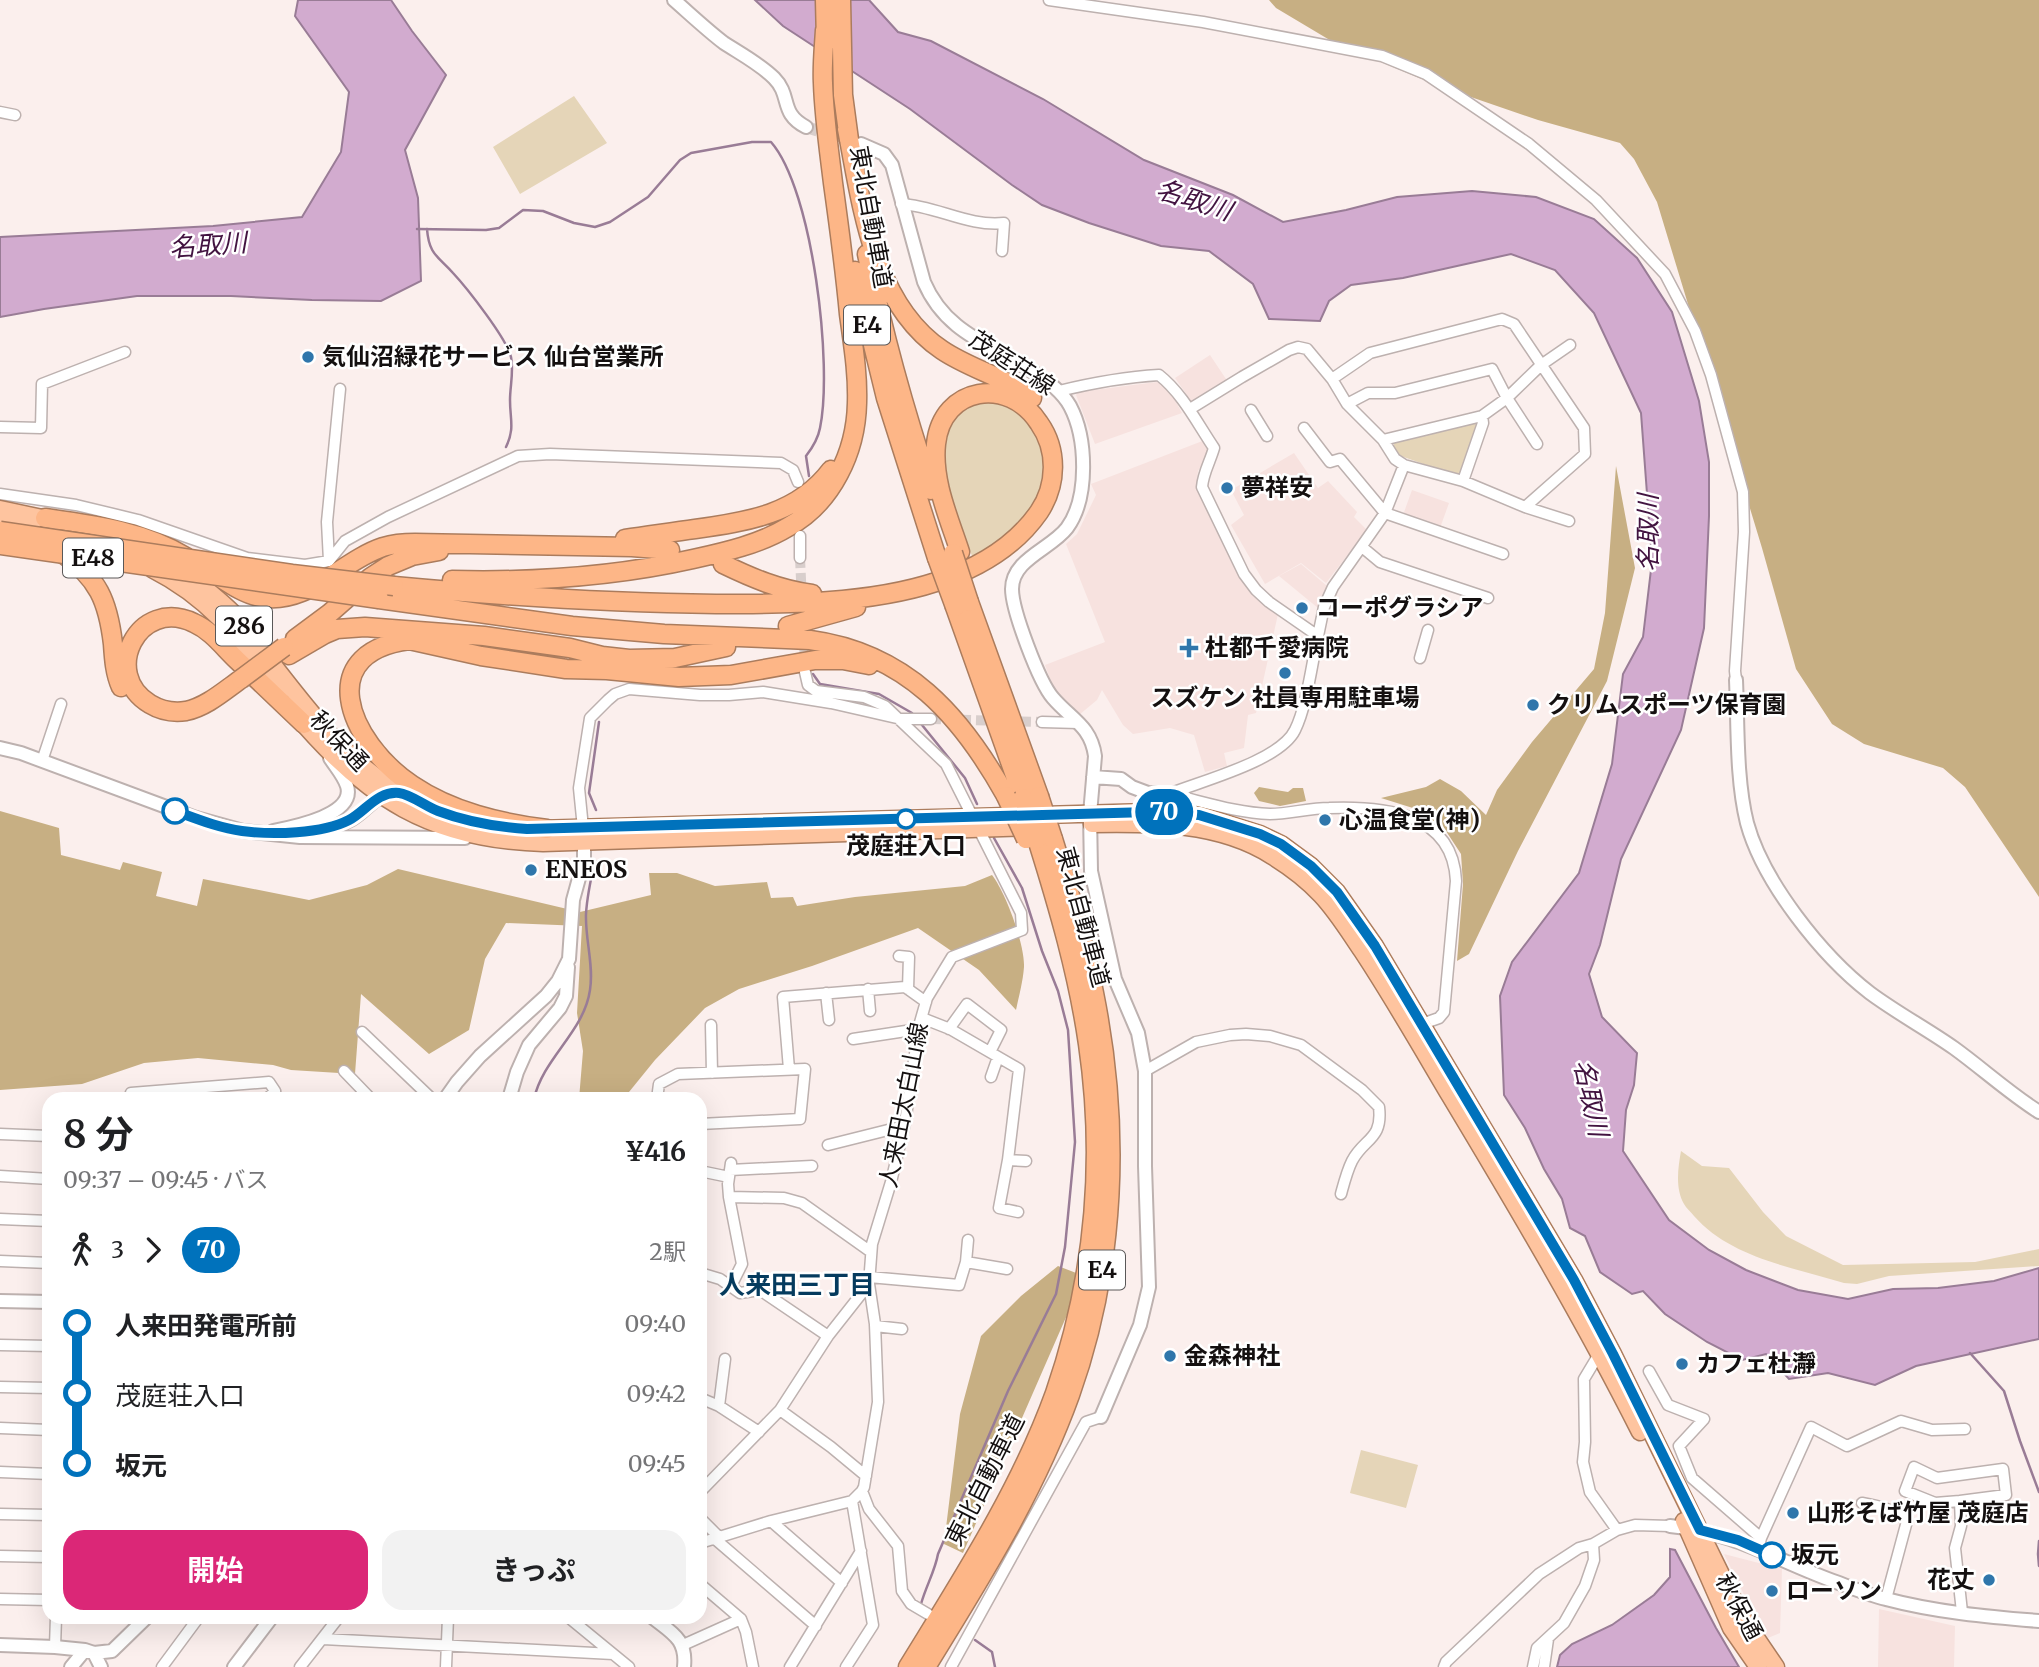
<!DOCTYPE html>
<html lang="ja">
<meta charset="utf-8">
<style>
body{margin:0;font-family:Merriweather,"Noto Sans JP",serif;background:#f2f2f2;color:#202124;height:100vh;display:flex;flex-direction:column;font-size:26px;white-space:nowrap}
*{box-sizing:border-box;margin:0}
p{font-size:23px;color:#757577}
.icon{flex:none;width:38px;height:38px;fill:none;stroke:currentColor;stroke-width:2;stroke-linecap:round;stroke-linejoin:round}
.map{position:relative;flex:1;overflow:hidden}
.side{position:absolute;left:42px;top:1092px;width:665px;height:532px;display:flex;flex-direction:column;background:#fff;border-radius:21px;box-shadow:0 7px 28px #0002}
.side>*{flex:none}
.badge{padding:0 14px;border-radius:23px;font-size:24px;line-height:46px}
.map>.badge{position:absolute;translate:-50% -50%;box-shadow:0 0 0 4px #fff}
.legs{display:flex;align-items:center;gap:10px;height:77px;padding:0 21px;font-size:23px}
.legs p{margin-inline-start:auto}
.headline{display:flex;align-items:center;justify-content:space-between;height:119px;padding:0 21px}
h1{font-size:38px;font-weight:700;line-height:52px}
.action{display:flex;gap:14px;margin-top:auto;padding:14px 21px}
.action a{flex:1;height:80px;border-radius:21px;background:#db2777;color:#fff;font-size:28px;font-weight:700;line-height:80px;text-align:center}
.action a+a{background:#f2f2f2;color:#202124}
ul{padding:0 21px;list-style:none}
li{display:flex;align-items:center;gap:24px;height:70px;font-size:26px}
li i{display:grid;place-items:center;width:10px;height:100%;margin:0 9px;background:currentColor}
li i::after{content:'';width:18px;height:18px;margin:-9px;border:5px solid;border-radius:50%;background:#fff}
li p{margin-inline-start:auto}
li:first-child i{background:linear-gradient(#0000 50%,currentColor 0)}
li:last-child i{background:linear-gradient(currentColor 50%,#0000 0)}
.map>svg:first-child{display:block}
.built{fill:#f7e2df}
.green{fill:#e5d5b8}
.forest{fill:#c7af83}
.water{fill:#d2abcf;stroke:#997c96;stroke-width:2}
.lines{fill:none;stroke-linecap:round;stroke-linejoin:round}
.stream{stroke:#997c96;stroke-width:2.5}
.minor-tunnel{stroke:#d8cecc;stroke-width:10;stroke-dasharray:10 5;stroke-linecap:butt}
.tertiary-tunnel{stroke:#d8cecc;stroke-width:12;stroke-dasharray:12 6;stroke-linecap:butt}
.minor-casing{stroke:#bdb1af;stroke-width:13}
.tertiary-casing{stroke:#bdb1af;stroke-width:16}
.trunk-casing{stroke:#ab7c5d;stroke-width:19}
.motorway-casing{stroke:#ab7c5d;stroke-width:21}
.minor{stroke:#fff;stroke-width:10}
.tertiary{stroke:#fff;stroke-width:12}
.trunk{stroke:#fec49f;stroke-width:16}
.motorway{stroke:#fdb687;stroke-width:18}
.motorway-bridge-casing{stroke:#ab7c5d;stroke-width:21;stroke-linecap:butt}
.motorway-bridge{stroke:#fdb687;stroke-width:18}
.line-1-casing{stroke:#fff;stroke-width:16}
.line-1{stroke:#0072bc;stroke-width:10}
.poi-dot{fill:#2f76ab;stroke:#fff;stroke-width:2.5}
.stop-1-dot{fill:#fff;stroke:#0072bc;stroke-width:3.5}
.labels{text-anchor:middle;stroke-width:5;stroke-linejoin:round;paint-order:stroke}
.shield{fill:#fff;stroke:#5a5858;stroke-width:2}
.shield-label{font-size:23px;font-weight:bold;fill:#141010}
.street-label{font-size:24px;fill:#141010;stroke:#fff}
.poi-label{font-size:24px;font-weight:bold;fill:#141010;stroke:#fff;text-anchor:start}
.stop-label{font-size:24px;font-weight:bold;fill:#141010;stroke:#fff}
.water-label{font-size:26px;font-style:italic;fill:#421340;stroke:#fff}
.neighbourhood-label{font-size:26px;font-weight:bold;fill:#053b5e;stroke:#fff}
</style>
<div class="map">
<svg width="2039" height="1667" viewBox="0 0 2039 1667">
<rect width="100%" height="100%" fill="#fbefed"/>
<!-- built -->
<path class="built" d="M1210 355 1228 382 1194 405 1175 378Z
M1157 382 1169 389 1182 413 1095 444 1076 395 1078 392Z
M1205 440 1211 451 1198 471 1197 480 1200 492 1228 548 1238 574 1259 598 1278 614 1256 713 1248 715 1244 748 1224 753 1227 766 1205 772 1194 735 1170 728 1133 734 1123 725 1102 690 1097 700 1079 715 1055 693 1045 665 1105 642 1066 544 1077 534 1096 495 1091 484Z
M1294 453 1318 488 1328 481 1357 512 1354 517 1367 530 1326 583 1301 563 1265 584 1231 525 1244 515 1231 490Z
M1412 490 1449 503 1440 528 1403 515Z
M1301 564 1327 586 1318 608 1279 576Z
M1724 1554 1782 1569 1780 1633 1768 1638 1757 1621Z
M1879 1609 1955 1626 1954 1667H1878Z"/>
<!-- green -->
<path class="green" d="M574 96 607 143 520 194 493 147Z
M979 402 1000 403 1023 414 1042 438 1046 483 1032 514 994 547 972 556C959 520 920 436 964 408 968 406 974 404 979 402Z
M1475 422 1477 427 1461 474 1455 475 1398 455 1393 447 1395 440Z
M1681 1151 1702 1166 1729 1168 1763 1212 1786 1236 1843 1265 1975 1262 2039 1249V1266L1889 1276 1857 1284 1844 1283C1792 1267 1731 1258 1694 1216 1691 1212 1686 1208 1684 1204 1675 1188 1678 1168 1681 1151Z
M1361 1450 1418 1465 1406 1508 1350 1493Z"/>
<!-- forest -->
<path class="forest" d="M1269 0H2039V897L1965 787 1943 768 1864 744 1832 724 1796 669 1762 548 1657 202 1634 159 1620 143 1538 120 1436 85 1333 42 1276 8Z
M1616 466 1635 568 1607 681 1518 851 1469 954 1457 961 1463 884 1461 854 1444 828 1416 809 1381 798 1426 787 1440 779 1461 791 1486 815 1497 790 1532 742 1594 669 1605 613Z
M1259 787 1288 792 1293 788H1303L1306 801 1280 806 1259 801 1254 793Z
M0 811 59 828 61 855 120 870 123 862 162 872 156 896 197 906 203 879 309 900 367 885 398 869 580 912 651 895 649 873H677L715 886 767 882 771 898 793 897 797 906 855 897 965 886 992 875C1006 893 1025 945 1024 967 1023 981 1019 996 1016 1010L979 970 918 928 812 966 739 989 705 1008 655 1060 629 1092V1099H579L583 1051 577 1013 582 926 506 923 485 959 469 1030 429 1054 361 994 355 1074 291 1070 273 1065 198 1058 144 1063 82 1084 0 1090Z
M1058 1266 1084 1276 963 1553 944 1544 960 1414 981 1336 1021 1296Z"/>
<!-- water -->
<path class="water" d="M298 0H391L412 31 446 75 405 150 418 198 421 281 381 301 312 300 231 296H137L44 309 0 317V237L213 226 302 217 341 152 349 92 295 16Z
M755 0H869L898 32 931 41 1043 99 1144 160 1233 195 1283 222 1346 210 1397 197 1472 191 1536 197 1594 219 1637 258 1672 312 1699 401 1709 462V516L1704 628 1681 730 1621 859 1600 945 1589 974 1602 1017 1637 1053 1634 1085 1626 1110 1623 1151 1669 1220 1709 1250 1746 1270 1798 1290 1848 1299 1893 1289 1938 1288 1994 1281 2039 1268V1339L1916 1366 1875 1385 1828 1373 1789 1379 1766 1354 1742 1360 1707 1342 1665 1314 1643 1291 1632 1294 1600 1272 1585 1236 1570 1228 1562 1199 1544 1169 1525 1128 1504 1095 1500 996 1512 962 1579 873 1612 764 1623 674 1643 637 1652 561 1641 413 1594 313 1555 270 1511 254 1403 278 1351 285 1329 301 1320 321 1269 319 1253 284 1209 251 1161 246 1089 223 1042 205 1012 185 910 109 783 26Z
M1670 1549 1675 1550 1716 1628 1739 1667H1557L1560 1655 1572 1644 1612 1625 1654 1595 1670 1577Z"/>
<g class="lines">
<!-- stream -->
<path class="stream" d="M417 229 486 230 499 228 523 210 543 211 574 223 595 227 610 222 648 197 680 160 691 153 752 142H771C813 190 833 366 820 428 818 439 813 447 806 456L809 476
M427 229C429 255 438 256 453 273 467 288 507 339 511 357 514 371 510 386 510 400 510 420 515 428 506 447
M813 674 820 684 879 694 912 713
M922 725 965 778 977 804
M596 810 589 793 599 722
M534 1099C543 1058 584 1032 590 990 594 965 585 939 586 914 587 897 591 878 595 861
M1970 1353 2004 1391 2020 1441 2039 1492
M2039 1541 2038 1554 2039 1566
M921 1604C926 1586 935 1571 938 1554L1008 1391 1056 1294 1065 1247 1075 1142 1068 1030 1058 991 1042 951 1022 888 994 838
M975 1640 992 1652 995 1667"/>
<!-- minor-tunnel -->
<path class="minor-tunnel" d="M800 558 805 664
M931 719 1042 722"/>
<!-- tertiary-tunnel -->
<path class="tertiary-tunnel" d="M806 127 854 142"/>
<defs>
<path id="minor" d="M1049 0 1203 22 1382 56 1426 74 1529 144 1596 200 1665 274 1695 331 1711 375 1743 492 1744 532 1735 671 1736 680
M0 112 15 115
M901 204C937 206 968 227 1004 223L1002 251
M1332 379 1370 353 1502 319 1514 324 1584 428 1585 454 1525 507
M1059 391C1092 383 1125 377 1159 375 1183 394 1197 423 1214 448 1210 462 1203 473 1202 487L1244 574 1256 590 1269 602 1318 636C1312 662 1307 706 1295 730 1280 761 1201 781 1169 794
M1347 404 1368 393H1395L1492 369 1507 398 1537 444
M1190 409 1242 377 1289 350 1298 347 1307 349 1332 379 1347 404 1383 440 1395 459 1404 465 1463 481 1525 507 1569 521
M1251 410 1267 436
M0 427 41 428 42 384 125 352
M1304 428 1330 462 1340 459 1385 513 1503 554
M1383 440 1482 416 1507 398 1541 365 1570 345
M1463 481 1483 423 1482 416
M0 494 76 505 138 520 247 558 305 565 329 561 345 541 388 517 518 456 550 454 781 463 793 470 798 482
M1362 547 1380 562 1488 598
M800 558V536
M329 561 327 522 340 389
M1318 636 1324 607 1333 587 1385 513 1404 465
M1420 658 1428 630
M1042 722 1079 723
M42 761 61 704
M1169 794C1201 801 1236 813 1270 814 1289 814 1309 808 1329 808 1383 806 1453 812 1456 881L1444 1012 1439 1018 1422 1024
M583 828 579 788 590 718 608 700 615 694 629 689 700 695H729L763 692 831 703 901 719H931
M899 956 909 957 908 989
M868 989 870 1011
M826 993 829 1020
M922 1018 950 1029 1019 1069 1008 1160 999 1208 1018 1212
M711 1025 712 1073
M949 1029 967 1004 1001 1030 990 1052
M362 1032 432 1099
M853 1039 919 1029
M789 1069 783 997 905 987 926 1002
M344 1071 371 1099
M1145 1071 1196 1042 1230 1035 1246 1034 1270 1036 1301 1045 1362 1090 1379 1107C1383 1140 1364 1138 1352 1161 1347 1171 1344 1183 1341 1194
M991 1077 998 1057
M131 1099V1093L269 1082 275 1091 267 1099
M657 1099 659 1084 678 1074 805 1069 800 1119 700 1124
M0 1134 49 1136
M828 1145 904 1126
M1008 1160 1026 1161
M730 1170 812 1166
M700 1171 729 1177
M0 1176 49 1179
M729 1197 728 1184 731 1163
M0 1219 49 1221
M0 1261 49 1263
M966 1262 1007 1269
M700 1273 720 1279 740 1293 760 1290 828 1336 869 1284 872 1244 891 1182 905 1123 919 1026 927 998 952 957 1022 930 1021 913 946 764 885 706 864 697 816 691 808 685 805 672
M869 1277 959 1285 966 1262 968 1240
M731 1286 742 1264 729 1197 784 1198 802 1203 871 1252
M875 1326 902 1329
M0 1345 49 1346
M1599 1354 1584 1379 1585 1442 1583 1462 1590 1492 1617 1530
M1649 1371 1668 1405 1704 1419 1679 1446 1692 1478 1761 1538 1760 1542
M0 1387 49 1388
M700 1398 719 1406 759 1432
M719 1406 725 1359
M780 1410 831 1447 866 1476
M0 1428 49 1430
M0 1472 49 1474
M862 1491 869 1509 898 1546 902 1591 911 1604 928 1614
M700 1492 780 1410 828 1336
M1960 1501 2006 1495 2003 1469 1937 1478 1914 1467 1905 1491 1935 1503 1960 1501 1961 1526 1955 1548 1962 1612
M1862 1503C1879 1506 1893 1509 1907 1521L1886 1599
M0 1514 49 1515
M700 1518 719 1537
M771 1521 842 1583
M1761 1538 1811 1427 1847 1446 1901 1421 1932 1430 1965 1429
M715 1539 816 1626
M700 1543 771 1521 852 1501
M0 1556 49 1557
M700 1584 741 1619 746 1632 753 1667
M0 1599 49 1600
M568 1617 629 1667
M323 1639 613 1654
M683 1645 741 1619
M55 1647 56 1617
M162 1667 199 1617
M300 1667 339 1617
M446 1667 448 1617
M790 1667 861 1551
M846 1667 873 1625 852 1501 862 1491 864 1487 878 1402 875 1324 869 1284
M951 1667 1086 1422 1101 1417
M1444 1667 1446 1662 1539 1574 1579 1548 1593 1544 1617 1530 1635 1525 1670 1526
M1533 1667 1537 1648 1564 1623 1585 1586 1594 1560 1593 1544
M1544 1667 1548 1639"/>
<path id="tertiary" d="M674 0C690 14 707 30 724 43 741 54 760 64 774 78 792 96 779 113 806 127
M861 144 884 154 892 165 924 282C946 334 993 345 1036 374 1050 383 1062 392 1070 406 1087 438 1089 498 1067 528 1051 549 1012 559 1012 589 1012 610 1039 682 1053 698 1071 719 1091 726 1095 756L1090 814 1091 871 1115 979 1138 1033 1145 1071V1166L1149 1287 1140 1325 1101 1417
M1736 680C1738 725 1736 779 1747 823 1763 882 1822 956 1870 993 1897 1013 1927 1029 1954 1048 1983 1069 2009 1093 2039 1112
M0 748 21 753 196 818 243 831 300 837 465 838
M1093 777 1121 779 1132 787 1148 793 1169 794
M307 830C322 829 338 827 352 819 366 811 374 796 390 794
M273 831C293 827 356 815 347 786 344 776 335 766 330 758
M445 1099 457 1082 480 1056 546 996 558 981 569 959 573 900 584 860V834
M509 1099 517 1072 529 1045 560 1008 566 996 568 967
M0 1301 49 1302
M1670 1526C1735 1532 1777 1561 1836 1582 1852 1588 1869 1595 1886 1599 1935 1612 1988 1617 2039 1621
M652 1617C672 1633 687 1639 684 1667
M0 1645 55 1647 85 1650 94 1653 112 1651 147 1617
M94 1653 101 1667
M71 1667 85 1650
M234 1667 272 1617"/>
<path id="trunk" d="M0 509 56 521
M0 521 32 528
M152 569C213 600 240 640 280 693
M183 571C200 584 217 597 232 612 249 630 263 651 278 671 335 744 381 801 476 822
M295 714C365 798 432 840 543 843L1032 827
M1092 824C1153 823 1219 822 1272 856 1290 867 1307 880 1321 895 1337 912 1349 932 1362 951 1393 998 1421 1047 1450 1096 1516 1206 1582 1317 1640 1432
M536 829 1149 812 1199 815 1260 834 1281 844 1311 866 1337 892 1375 946 1574 1280 1613 1354 1742 1617 1776 1667
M1684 1521 1731 1628 1758 1667"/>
<path id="motorway" d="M825 0 826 42
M841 0 843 95 849 140
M847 129C862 204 872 303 942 350 970 369 1005 377 1032 398
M867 254C883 334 905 412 931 490
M855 271 886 398 937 558
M45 518C95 525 143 531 186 557
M625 539C648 536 672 532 695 529 747 522 798 514 831 470
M62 553C98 578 108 601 113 644 114 659 115 674 121 687
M723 564C752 578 780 590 812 594
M216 575C230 584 244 594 260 597 308 606 341 561 383 547 393 544 404 543 415 543L632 547 670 550
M452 580C533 582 613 577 693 559 725 552 760 544 788 527 832 503 856 452 857 403 858 373 853 344 849 314 845 270 839 226 833 183 829 150 824 116 823 83 822 65 824 47 825 30
M394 586C501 596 608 603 716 604 786 604 869 604 936 582 976 569 1014 548 1039 512 1057 485 1058 450 1039 423 1009 376 942 386 936 444 932 481 949 518 960 552
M379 599 572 626 664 634 810 640C906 653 961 715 1006 796
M969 602 1039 796
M955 607 1023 798
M788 626 856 607
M295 639 330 613 371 577 388 566 412 556 439 551
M418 639C309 648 348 742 412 785 452 812 500 823 547 829
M409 640 481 656 566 669 607 670 679 677 731 675 815 660H843L869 665
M289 655 325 634 337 629 365 627 484 636 570 648 602 656 629 659 675 658 726 647
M241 679C224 691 206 707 186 711 173 713 160 710 150 704 100 674 138 596 194 623 212 631 224 648 238 661 260 682 282 703 304 724
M908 1667C962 1579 1020 1490 1055 1393 1094 1280 1105 1161 1088 1044 1078 974 1058 906 1037 839
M926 1667C980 1580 1035 1492 1070 1395 1116 1266 1121 1127 1094 993 1084 940 1069 890 1053 839"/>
</defs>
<!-- minor casing -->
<use href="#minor" class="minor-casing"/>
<!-- tertiary casing -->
<use href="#tertiary" class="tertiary-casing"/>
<!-- trunk casing -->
<use href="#trunk" class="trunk-casing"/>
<!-- motorway casing -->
<use href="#motorway" class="motorway-casing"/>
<!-- minor -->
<use href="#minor" class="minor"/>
<!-- tertiary -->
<use href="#tertiary" class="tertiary"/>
<!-- trunk -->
<use href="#trunk" class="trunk"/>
<!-- motorway -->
<use href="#motorway" class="motorway"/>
<defs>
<path id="motorway-bridge" d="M0 531 292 574 394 586
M0 545 379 599
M953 553 969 602
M937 558 955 607
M241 679 284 647
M1006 796 1026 839
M1039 796 1053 839
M1023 798 1037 839"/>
</defs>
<!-- motorway-bridge casing -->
<use href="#motorway-bridge" class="motorway-bridge-casing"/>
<!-- motorway-bridge -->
<use href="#motorway-bridge" class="motorway-bridge"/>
</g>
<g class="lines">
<defs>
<path id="line-1" d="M175 811C197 819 219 828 242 831 272 835 322 834 349 820 366 811 377 791 399 793 410 794 427 807 438 811 467 822 497 827 527 829L1149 812 1199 815 1260 834 1281 844 1311 866 1337 892 1375 946 1574 1280 1613 1354 1700 1530 1738 1540 1772 1555"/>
</defs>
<!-- line-1 casing -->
<use href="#line-1" class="line-1-casing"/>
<!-- line-1 -->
<use href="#line-1" class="line-1"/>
</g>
<!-- markers -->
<g class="poi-dot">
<circle cx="308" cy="357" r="7"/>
<circle cx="1227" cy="488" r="7"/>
<circle cx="1302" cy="608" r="7"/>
<path d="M1185.5 637.5h7v7h7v7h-7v7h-7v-7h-7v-7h7z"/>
<circle cx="1285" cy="673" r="7"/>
<circle cx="1533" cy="705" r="7"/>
<circle cx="1325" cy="820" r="7"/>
<circle cx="531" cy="870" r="7"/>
<circle cx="1170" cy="1356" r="7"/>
<circle cx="1682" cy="1364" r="7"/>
<circle cx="1793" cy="1513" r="7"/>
<circle cx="1989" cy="1580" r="7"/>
<circle cx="1772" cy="1591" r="7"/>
</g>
<g class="stop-1-dot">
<circle cx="175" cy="811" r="12"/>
<circle cx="906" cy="819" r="9"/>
<circle cx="1772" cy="1555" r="12"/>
</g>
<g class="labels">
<!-- shield labels -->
<g class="shield">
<rect x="844" y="305.5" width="46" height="39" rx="5"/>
<rect x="63" y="538.5" width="60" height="39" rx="5"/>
<rect x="216" y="606.5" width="56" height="39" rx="5"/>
<rect x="1079" y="1250.5" width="46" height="39" rx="5"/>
</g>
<g class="shield-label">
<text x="867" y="333">E4</text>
<text x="93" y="566">E48</text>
<text x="244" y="634">286</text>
<text x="1102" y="1278">E4</text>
</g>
<!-- street labels -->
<g class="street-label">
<text transform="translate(871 217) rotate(80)" y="8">東北自動車道</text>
<text transform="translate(1012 363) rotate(33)" y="8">茂庭荘線</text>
<text transform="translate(339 741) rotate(46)" y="8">秋保通</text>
<text transform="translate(1083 917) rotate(75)" y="8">東北自動車道</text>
<text transform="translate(904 1105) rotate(-79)" y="8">人来田太白山線</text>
<text transform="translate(985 1480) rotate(-63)" y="8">東北自動車道</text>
<text transform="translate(1739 1607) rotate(62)" y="8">秋保通</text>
</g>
<!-- poi labels -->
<g class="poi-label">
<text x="322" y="365">気仙沼緑花サービス 仙台営業所</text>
<text x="1241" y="496">夢祥安</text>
<text x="1316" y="616">コーポグラシア</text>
<text x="1205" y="656">杜都千愛病院</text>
<text x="1285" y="706" text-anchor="middle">スズケン 社員専用駐車場</text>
<text x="1547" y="713">クリムスポーツ保育園</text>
<text x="1339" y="828">心温食堂(神)</text>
<text x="545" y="878">ENEOS</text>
<text x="1184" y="1364">金森神社</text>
<text x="1696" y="1372">カフェ杜瀞</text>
<text x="1807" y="1521">山形そば竹屋 茂庭店</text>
<text x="1975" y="1588" text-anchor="end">花丈</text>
<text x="1786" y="1599">ローソン</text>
</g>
<!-- stop labels -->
<g class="stop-label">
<text x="906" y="854">茂庭荘入口</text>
<text x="1791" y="1563" text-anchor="start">坂元</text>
</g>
<!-- water labels -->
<g class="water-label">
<text transform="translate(1194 200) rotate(18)" y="9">名取川</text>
<text transform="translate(208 245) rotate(-4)" y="9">名取川</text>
<text transform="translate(1648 533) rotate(-90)" y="9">名取川</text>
<text transform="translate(1591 1098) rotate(78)" y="9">名取川</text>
</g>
<!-- neighbourhood labels -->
<g class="neighbourhood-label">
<text x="797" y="1294">人来田三丁目</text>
</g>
</g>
</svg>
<b class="badge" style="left:1164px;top:812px;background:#0072bc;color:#fff">70</b>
<section class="side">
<div class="headline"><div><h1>8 分</h1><p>09:37 – 09:45 · バス</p></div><b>¥416</b></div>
<div class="legs"><svg class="icon" aria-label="walk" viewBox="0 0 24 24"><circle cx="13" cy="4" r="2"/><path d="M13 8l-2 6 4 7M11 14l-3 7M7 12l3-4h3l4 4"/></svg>3<svg class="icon" aria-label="forward" viewBox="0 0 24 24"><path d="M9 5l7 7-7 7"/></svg><b class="badge" style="background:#0072bc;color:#fff">70</b><p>2駅</p></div>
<ul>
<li><i style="color:#0072bc"></i><b>人来田発電所前</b><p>09:40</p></li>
<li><i style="color:#0072bc"></i><span>茂庭荘入口</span><p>09:42</p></li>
<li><i style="color:#0072bc"></i><b>坂元</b><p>09:45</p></li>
</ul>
<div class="action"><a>開始</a><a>きっぷ</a></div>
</section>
</div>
